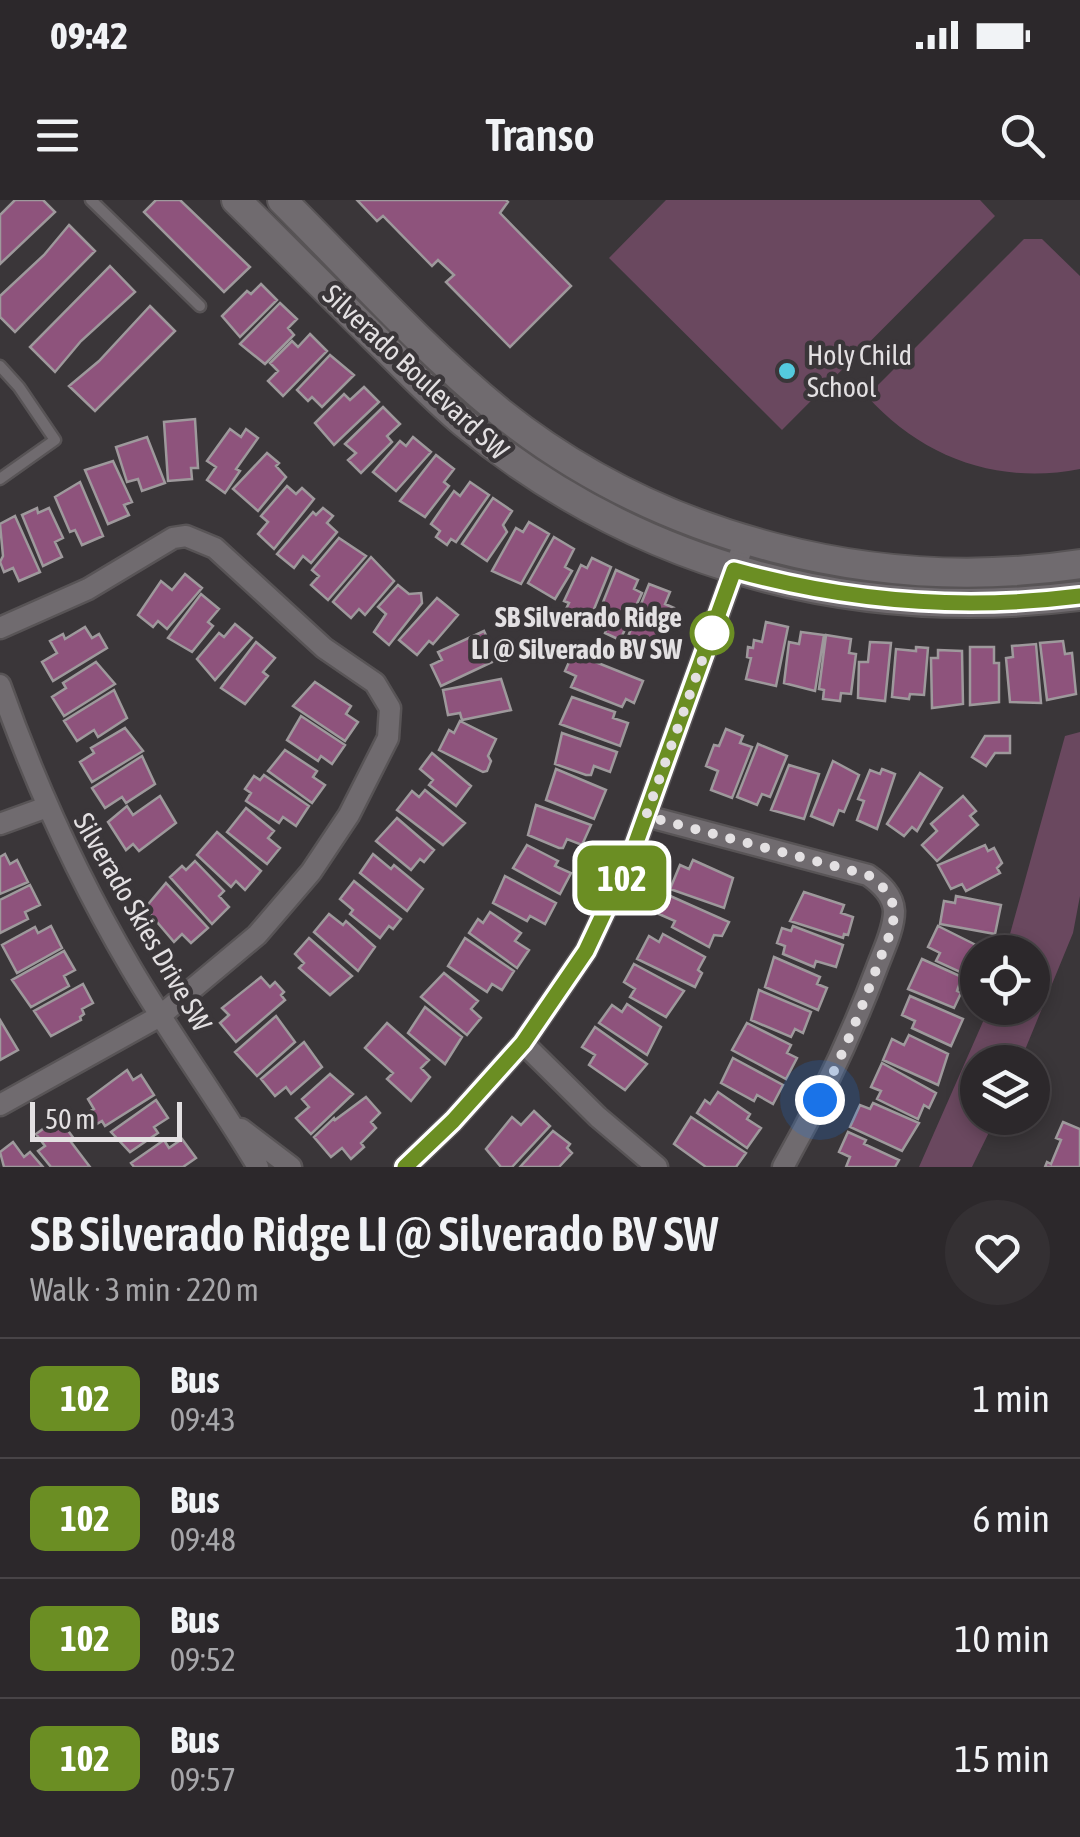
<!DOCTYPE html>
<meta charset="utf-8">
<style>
body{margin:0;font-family:"Asap Condensed",sans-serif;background:#343033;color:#f1f3f6;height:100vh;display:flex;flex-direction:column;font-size:38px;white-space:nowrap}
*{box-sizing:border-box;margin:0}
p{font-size:32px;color:#a6a6a9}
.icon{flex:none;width:55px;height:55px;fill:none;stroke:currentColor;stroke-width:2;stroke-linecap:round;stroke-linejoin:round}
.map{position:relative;height:967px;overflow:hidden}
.side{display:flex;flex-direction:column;background:#2c282b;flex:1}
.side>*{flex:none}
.badge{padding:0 20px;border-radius:15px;font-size:35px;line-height:65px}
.tools{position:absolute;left:960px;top:735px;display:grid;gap:20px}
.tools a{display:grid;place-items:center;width:90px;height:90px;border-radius:50%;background:#2c282b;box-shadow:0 5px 15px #0003,0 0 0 2px #484447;font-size:50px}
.scale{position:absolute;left:30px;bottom:25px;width:152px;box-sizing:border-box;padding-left:10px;border:5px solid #e3e0e2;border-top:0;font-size:28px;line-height:35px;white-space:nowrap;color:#e3e0e2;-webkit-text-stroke:8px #3a3639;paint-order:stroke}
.you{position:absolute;width:50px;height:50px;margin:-25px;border:8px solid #fff;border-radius:50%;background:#1a73e8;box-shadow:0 0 0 15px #1a73e833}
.map>.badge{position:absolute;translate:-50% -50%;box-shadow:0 0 0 5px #fff}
.round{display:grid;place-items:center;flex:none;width:105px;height:105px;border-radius:52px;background:#343033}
.summary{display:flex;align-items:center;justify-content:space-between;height:170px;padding:0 30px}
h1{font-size:48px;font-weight:600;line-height:75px}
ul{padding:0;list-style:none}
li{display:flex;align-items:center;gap:30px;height:120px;padding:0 30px;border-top:2px solid #484447}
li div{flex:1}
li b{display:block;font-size:38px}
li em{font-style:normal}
li .badge{min-width:110px;font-weight:700;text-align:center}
.status{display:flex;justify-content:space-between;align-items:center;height:70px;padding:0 50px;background:#2c282b;direction:ltr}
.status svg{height:28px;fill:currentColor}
header{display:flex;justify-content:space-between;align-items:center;height:130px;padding:0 30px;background:#2c282b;font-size:45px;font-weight:600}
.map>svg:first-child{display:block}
.green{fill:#6a485f}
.building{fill:#8e537c;stroke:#9e999c;stroke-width:2.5}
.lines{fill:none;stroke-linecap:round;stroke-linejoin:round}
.lane-casing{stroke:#585456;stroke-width:15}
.street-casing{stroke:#585456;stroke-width:25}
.secondary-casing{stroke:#585456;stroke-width:32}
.lane{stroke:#706b6f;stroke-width:10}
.street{stroke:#706b6f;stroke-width:20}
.secondary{stroke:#706b6f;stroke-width:28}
.line-casing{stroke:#fff;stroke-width:22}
.line{stroke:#6b8e23;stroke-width:15}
.walk{stroke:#e3e0e2;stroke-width:10;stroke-dasharray:0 18}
.poi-dot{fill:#54cade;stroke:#3a3639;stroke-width:4}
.stop-dot{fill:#fff;stroke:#6b8e23;stroke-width:5}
.labels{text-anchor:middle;stroke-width:9;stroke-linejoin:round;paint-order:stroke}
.poi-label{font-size:28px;fill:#e3e0e2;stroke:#3a3639;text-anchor:start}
.street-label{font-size:28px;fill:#e3e0e2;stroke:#3a3639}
.stop-label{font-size:28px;font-weight:bold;fill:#e3e0e2;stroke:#3a3639;text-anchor:end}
</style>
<div class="status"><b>09:42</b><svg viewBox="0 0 49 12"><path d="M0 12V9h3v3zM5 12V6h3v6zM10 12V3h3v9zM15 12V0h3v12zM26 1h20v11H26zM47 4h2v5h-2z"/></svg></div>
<header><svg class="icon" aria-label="menu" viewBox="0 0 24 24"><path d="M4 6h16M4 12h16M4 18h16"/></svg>Transo<svg class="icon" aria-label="search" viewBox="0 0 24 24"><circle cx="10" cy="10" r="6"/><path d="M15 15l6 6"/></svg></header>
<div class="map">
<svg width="1080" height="967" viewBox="0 0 1080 967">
<rect width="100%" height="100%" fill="#3a3639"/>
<!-- green -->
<path class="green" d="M666 0H980L995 16 782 230 609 58Z
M1024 39H1042L1080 76V269C999 285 922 258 867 196Z
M1080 532V696L1073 733 1020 862H978V918H996L972 967H919L989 808H1032V752H1005L1065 536Z"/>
<!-- building -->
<path class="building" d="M15 0H43L55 12 0 64V15Z
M156 0H180L250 67 224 92 144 12Z
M357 0H506L508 2 500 13 571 86 510 147 446 82 454 75 438 60 432 66 383 16 377 21Z
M69 25 95 51 15 132 0 117V96L44 55Z
M110 66 135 92 81 141 55 172 30 147Z
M261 84 277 100 240 137 222 116 247 91 251 94Z
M280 103 297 119 288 128 294 135 265 164 240 144Z
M150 106 175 131 95 211 69 186 99 161Z
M310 134 327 151 283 196 268 181 278 171 270 163 292 141 298 147Z
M330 155 354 175 322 207 312 197 308 201 297 190Z
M364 187 379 202 334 245 315 223 344 194 350 200Z
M383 207 400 224 387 236 392 242 361 273 348 260 356 253 345 244Z
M195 219 198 268H191L192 279 168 281 164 222Z
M230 229 241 237 246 229 258 238 236 269 240 271 225 293 207 280 216 267 207 261Z
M147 237 165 283 142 291 138 279 127 282 116 247Z
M413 237 431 252 396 291 373 272 400 241 406 246Z
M267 253 279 263 276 266 286 277 258 311 233 289Z
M436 255 454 269 444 282 449 286 425 317 400 301Z
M113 261 132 302 124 305 129 315 108 324 85 270Z
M80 282 103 336 82 345 75 330 70 332 55 297Z
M470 282 489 295 456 342 451 339 447 345 436 337 440 331 431 324 454 291 460 296Z
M287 286 296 294 302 288 314 299 274 349 258 334 268 322 261 316Z
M493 298 512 311 503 325 507 332 487 361 462 344Z
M37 308 38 313 49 308 63 338 55 342 62 357 43 366 22 315Z
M323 308 333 316 327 323 337 332 311 363 303 356 294 368 277 354 313 312 316 315Z
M15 316 40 372 19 381 13 368 4 372 0 362 3 356 0 324Z
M529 322 549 334 521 384 492 371 516 328 523 332Z
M554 337 574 349 565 367 572 371 555 399 528 383Z
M339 338 366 356 328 400 311 385 319 376 312 370Z
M371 357 394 381 365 415 359 409 351 418 333 402Z
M592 358 611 367 592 414 585 411 583 417 566 409 569 403 564 401 581 365 587 368Z
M616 370 638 380 634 389 642 393 620 440 605 433 607 427 595 422Z
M185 374 202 388 167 429 158 421 153 427 138 415 161 381 172 390Z
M649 384 670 392 665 404 674 408 656 447 627 439Z
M398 385 409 394 421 393 422 403 389 445 374 432 386 414 378 407Z
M201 394 219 409 208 422 213 426 192 452 168 438Z
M437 398 458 415 433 444 429 441 417 455 399 440Z
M766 422 788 427 776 486 746 479 751 458 747 457 748 447 753 448 754 440 762 442Z
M235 424 252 438 215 480 197 459 219 433 224 437Z
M85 427 92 438 99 434 107 448 53 481 42 462 57 453 50 441 63 434 65 439Z
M484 431 491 446 487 449 492 462 441 486 431 465 442 460 438 452Z
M801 432 824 435 815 491 784 483 789 442 799 444Z
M826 435 851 439 849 453 856 454 851 494 841 493 840 501 823 499 824 490 819 489Z
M1063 441 1065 454 1072 453 1076 494 1047 500 1040 443Z
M256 442 275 458 263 472 268 476 245 504 221 488Z
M870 442 891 443 885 501 858 498 859 462H868Z
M1036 444 1041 503 1010 502 1006 458 1013 457 1012 446Z
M916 447 928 448 924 495 910 494 909 499 892 497 896 449 916 451Z
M970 447H994V463H999V502L970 505Z
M938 450 962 451 963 504 932 508 931 458H938Z
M573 453 643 481 634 503 626 499 622 507 571 487 576 476 565 471Z
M96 462 115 484 64 516 52 497 66 488 63 483Z
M501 479 511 510 462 520 460 513 448 515 443 490Z
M315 482 351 506 346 514 358 522 345 541 293 506Z
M114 490 127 518 98 537 94 530 77 541 64 521Z
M572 497 615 512 613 518 628 523 620 546 560 524Z
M301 516 345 545 332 564 321 556 318 561 287 540Z
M460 521 496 539 488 556 491 561 487 571 483 572 439 550 449 530 454 533Z
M125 528 143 551 92 582 80 562 94 553 91 548Z
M726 529 743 536 740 543 752 547 732 598 711 590 718 571 706 566 714 545 719 546Z
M562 533 617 552 610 572 594 566 591 575H586L555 564Z
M985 536H1010V553H995L986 566 972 557Z
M758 544 787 556 770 597 762 594 757 605 737 597Z
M285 550 317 571 313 577 325 585 312 603 268 571Z
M432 553 471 586 456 606 429 585 433 580 420 569Z
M142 556 155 584 126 603 122 597 105 608 92 588Z
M833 561 859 575 844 612 839 610 833 625 811 616Z
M789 565 819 574 804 619 771 610Z
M556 569 606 590 594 619 546 600Z
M882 569 895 574 877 629 857 620 864 601 858 599 870 570 880 574Z
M920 573 942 588 917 631 912 627 904 636 887 624Z
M264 575 309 606 296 626 283 617 279 623 246 601 251 593 245 589 254 576 260 580Z
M425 590 465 623 443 645 397 610 412 591 419 597Z
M160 596 176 623 139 651 133 644 126 650 108 622 127 606 133 615Z
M963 596 976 611 970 616 978 625 937 661 922 645 937 631 931 624Z
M536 605 591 625 582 645 567 639 563 648H559L528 635Z
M246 608 274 631 268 638 280 648 267 664 227 632Z
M397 618 434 650 424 662 420 659 411 670 376 641Z
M217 632 261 671 245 690 236 681 231 687 197 655Z
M527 645 558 661 555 666 571 673 560 694 513 668Z
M985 645 988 651 994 648 1002 663 997 668 1000 673 966 691 962 684 951 689 938 665Z
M5 654 10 664 17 660 28 682 0 694V657Z
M373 654 391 669 394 665 423 689 407 711 360 673Z
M693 660 733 678 724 708 670 689 680 665 689 669Z
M195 661 224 691 219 696 229 707 212 724 170 677 182 666 186 670Z
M505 676 556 703 545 724 530 716 527 721 493 703Z
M354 681 401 719 393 729 389 726 380 738 350 714 353 710 340 699Z
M166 683 208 728 191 743 182 734 174 742 145 708Z
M30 685 40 705 25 712 28 719 0 733V700Z
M804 692 844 705 841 713 853 717 848 735 844 734 843 738 790 721Z
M668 695 729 722 722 736 714 735 709 747 672 727 675 721 659 714Z
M956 696 1001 705 995 734 940 724 944 701 955 703Z
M490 712 521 733 515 741 529 750 517 768 469 733 478 719 483 723Z
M329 714 343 725 346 721 375 747 358 771 314 732Z
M51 726 62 748 17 773 2 745 35 727 38 733Z
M793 726 843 745 836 767 816 761 814 767 783 754 785 746 777 743 782 728 791 731Z
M938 726 990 752H978V770L973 778 936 761 940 753 928 747Z
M663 734 705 757 698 770 702 773 695 787 637 759 649 736 659 742Z
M309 738 352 776 330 795 299 768 304 763 295 754Z
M465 738 514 771 502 790 492 784 487 792 448 766Z
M64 751 75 770 64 776 69 786 31 807 12 780Z
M774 757 820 777 817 784 827 788 818 810 765 787Z
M922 759 962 777 957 791 961 793 954 808 908 789Z
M634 764 684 791 666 817 630 797 635 789 624 782Z
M444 773 478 801 471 809 481 818 467 835 421 797Z
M261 777 270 787 275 782 284 792 281 795 285 800 236 842 220 823 229 815 222 808Z
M83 784 93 803 82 809 84 814 80 817 81 820 51 836 34 811Z
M759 790 811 812 803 833 795 829 791 837 751 820Z
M910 796 963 819 951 846 912 828 915 821 902 815Z
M627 804 661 827 647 855 599 823 612 805 622 812Z
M425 807 462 837 445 864 408 833Z
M276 816 295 842 257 876 235 852Z
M0 820 18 850 0 860Z
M387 823 429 860 421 868 430 877 411 901 387 879 393 873 365 848Z
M747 823 791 845 787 853 797 858 786 879 732 850Z
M595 827 647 864 625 890 589 865 595 855 582 847Z
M909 835 948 854 938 885 883 860 892 839 904 845Z
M304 842 322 867 291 894 286 887 275 896 261 879Z
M733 858 783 885 773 904 757 895 754 901 721 883Z
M882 863 936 893 929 908 924 905 918 919 877 899 881 891 871 887Z
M127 870 133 880 141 875 154 895 105 926 102 921 95 925 87 913 94 909 88 899Z
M330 874 353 894 311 934 296 918 309 907 302 899Z
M718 892 750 914 747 919 761 928 747 948 697 913 705 900 710 904Z
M366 897 380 913 371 922 376 928 361 943 364 947 351 959 342 948 331 957 314 937 334 918 335 920Z
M156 900 168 918 154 927 158 933 130 952 111 932Z
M873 903 919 923 902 951 850 927 860 905 870 909Z
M534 911 550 926 512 967H501L486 949 512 917 521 925Z
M691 917 746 953 736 967H706L674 944Z
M60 920 75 940 71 942 90 967H51L38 951 45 946 36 934 54 921 56 923Z
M1063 922 1080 929V967H1045L1047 962 1051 964 1061 940 1056 938Z
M553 931 570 944 567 948 572 953 559 967H520Z
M848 932 866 940 864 944 899 960 895 967H846L850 957 839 952Z
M182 939 196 958 183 967H134L131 963 164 940 169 948Z
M13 942 24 957 30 952 43 967H4L0 952Z"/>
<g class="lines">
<defs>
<path id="lane" d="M91 0 200 106
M0 166 19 187 55 240 0 279"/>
<path id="street" d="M0 428 88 389 173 338 186 336 215 348 324 448 375 483 390 508 388 538 349 615 311 672 257 735 160 816 0 905
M0 485C35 584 78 678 131 768 171 836 218 900 258 967
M646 616 868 675C881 684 893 695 894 711 894 730 882 753 876 770 850 839 819 903 783 967
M0 624 47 607
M523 843 598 917 657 967
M241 929 291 967
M405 967 453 921 523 843 586 751 633 651 745 340"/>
<path id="secondary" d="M236 0C283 46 329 93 376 139 405 167 433 197 464 223 640 368 855 424 1080 396
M282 0C353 71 422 148 500 212 660 340 878 395 1080 364"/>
</defs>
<!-- lane casing -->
<use href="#lane" class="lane-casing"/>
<!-- street casing -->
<use href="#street" class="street-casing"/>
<!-- secondary casing -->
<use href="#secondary" class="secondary-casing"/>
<!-- lane -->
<use href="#lane" class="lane"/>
<!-- street -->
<use href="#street" class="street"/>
<!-- secondary -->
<use href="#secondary" class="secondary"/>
</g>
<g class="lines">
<defs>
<path id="line" d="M405 967 453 921 523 843 586 751 633 651 734 370C849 402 962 411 1080 396"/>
</defs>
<!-- line casing -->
<use href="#line" class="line-casing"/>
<!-- line -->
<use href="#line" class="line"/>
<!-- walk -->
<path class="walk" d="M712 433 713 430 646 616 868 675C881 684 893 695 894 712 894 729 884 748 878 764 861 811 842 856 820 900"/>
</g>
<!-- markers -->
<circle class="poi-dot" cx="787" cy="171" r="10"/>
<circle class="stop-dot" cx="712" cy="433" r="20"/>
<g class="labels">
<!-- poi labels -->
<g class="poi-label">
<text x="807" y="165">Holy Child<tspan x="807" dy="32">School</tspan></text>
</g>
<!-- street labels -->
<g class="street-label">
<text transform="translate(416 172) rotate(43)" y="10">Silverado Boulevard SW</text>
<text transform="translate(143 722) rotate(60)" y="10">Silverado Skies Drive SW</text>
</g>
<!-- stop labels -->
<g class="stop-label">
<text x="682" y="427">SB Silverado Ridge<tspan x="682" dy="32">LI @ Silverado BV SW</tspan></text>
</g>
</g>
</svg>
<div class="tools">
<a><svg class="icon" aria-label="locate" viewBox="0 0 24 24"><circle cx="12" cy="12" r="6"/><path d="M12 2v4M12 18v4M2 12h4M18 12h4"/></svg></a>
<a><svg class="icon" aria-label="layers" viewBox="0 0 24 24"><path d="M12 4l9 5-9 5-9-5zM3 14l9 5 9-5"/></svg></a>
</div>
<div class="scale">50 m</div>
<div class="you" style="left:820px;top:900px"></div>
<b class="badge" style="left:622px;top:678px;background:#6b8e23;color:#fff">102</b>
</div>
<section class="side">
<div class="summary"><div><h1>SB Silverado Ridge LI @ Silverado BV SW</h1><p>Walk · 3 min · 220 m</p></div><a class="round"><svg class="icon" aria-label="heart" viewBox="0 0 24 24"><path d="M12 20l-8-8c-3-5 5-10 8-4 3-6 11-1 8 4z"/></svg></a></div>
<ul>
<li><span class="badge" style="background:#6b8e23;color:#fff">102</span><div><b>Bus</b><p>09:43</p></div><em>1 min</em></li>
<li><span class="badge" style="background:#6b8e23;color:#fff">102</span><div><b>Bus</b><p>09:48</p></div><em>6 min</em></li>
<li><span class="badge" style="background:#6b8e23;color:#fff">102</span><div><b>Bus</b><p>09:52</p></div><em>10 min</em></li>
<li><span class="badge" style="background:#6b8e23;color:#fff">102</span><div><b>Bus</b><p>09:57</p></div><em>15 min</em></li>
</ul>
</section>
